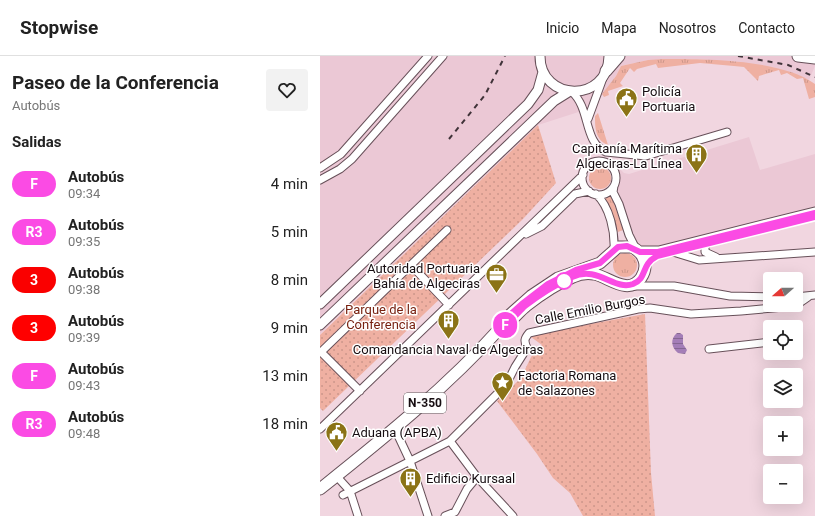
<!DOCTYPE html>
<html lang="es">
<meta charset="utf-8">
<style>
body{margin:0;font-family:Roboto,sans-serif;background:#f2f2f2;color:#222;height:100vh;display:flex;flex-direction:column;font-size:15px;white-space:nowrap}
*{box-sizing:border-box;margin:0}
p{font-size:13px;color:#767676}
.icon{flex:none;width:22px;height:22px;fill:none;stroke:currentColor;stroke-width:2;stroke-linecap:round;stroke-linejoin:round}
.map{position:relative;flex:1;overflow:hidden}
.side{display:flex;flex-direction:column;background:#fff;width:320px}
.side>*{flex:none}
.badge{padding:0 8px;border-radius:13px;font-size:14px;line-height:26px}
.needle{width:26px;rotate:249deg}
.fabs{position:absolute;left:443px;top:216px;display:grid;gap:8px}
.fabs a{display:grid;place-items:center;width:40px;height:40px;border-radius:4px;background:#fff;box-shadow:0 4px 16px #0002;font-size:20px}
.map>.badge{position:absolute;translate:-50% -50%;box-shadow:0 0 0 2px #fff}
h2{padding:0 12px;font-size:15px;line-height:36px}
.round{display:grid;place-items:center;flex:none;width:42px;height:42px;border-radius:4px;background:#f2f2f2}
.headline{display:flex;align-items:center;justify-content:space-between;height:68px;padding:0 12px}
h1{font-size:19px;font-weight:700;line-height:30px}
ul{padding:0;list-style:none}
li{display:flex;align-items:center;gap:12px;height:48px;padding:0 12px}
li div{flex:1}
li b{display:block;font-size:15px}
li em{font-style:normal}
li .badge{min-width:44px;font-weight:700;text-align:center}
header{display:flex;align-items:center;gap:24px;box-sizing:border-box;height:56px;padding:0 20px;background:#fff;border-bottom:1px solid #e0e0e0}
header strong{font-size:19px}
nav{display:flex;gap:22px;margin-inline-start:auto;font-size:14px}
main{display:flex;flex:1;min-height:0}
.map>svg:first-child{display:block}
.built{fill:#ebc8d5}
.grass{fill:url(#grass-tufts)}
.park{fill:url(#park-dots)}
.water{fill:url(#water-rules)}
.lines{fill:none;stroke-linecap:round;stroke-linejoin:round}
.minor-casing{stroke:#675059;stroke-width:9}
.major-casing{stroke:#675059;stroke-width:11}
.highway-casing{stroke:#675059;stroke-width:13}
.minor{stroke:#fff;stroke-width:7}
.major{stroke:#fff;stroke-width:9}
.highway{stroke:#fff;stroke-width:11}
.rail{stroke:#403339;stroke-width:2;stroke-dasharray:5 5;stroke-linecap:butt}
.line-casing{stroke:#fff;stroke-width:9}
.line{stroke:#fb4be4;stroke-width:6}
.stop-dot{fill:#fff;stroke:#fb4be4;stroke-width:2}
.labels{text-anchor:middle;stroke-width:3;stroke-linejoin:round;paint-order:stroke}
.shield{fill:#fff;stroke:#5c5658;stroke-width:1}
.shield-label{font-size:12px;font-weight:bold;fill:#160d11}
.poi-label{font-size:13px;fill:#160d11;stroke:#fff;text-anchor:start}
.park-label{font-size:13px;fill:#782211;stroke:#fff}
.street-label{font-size:13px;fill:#160d11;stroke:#fff}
</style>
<header>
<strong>Stopwise</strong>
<nav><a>Inicio</a><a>Mapa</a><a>Nosotros</a><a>Contacto</a></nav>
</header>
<main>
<section class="side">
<div class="headline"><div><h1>Paseo de la Conferencia</h1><p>Autobús</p></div><a class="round"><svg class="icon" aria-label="heart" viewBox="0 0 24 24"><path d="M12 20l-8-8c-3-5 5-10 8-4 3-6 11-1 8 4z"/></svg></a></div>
<h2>Salidas</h2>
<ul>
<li><span class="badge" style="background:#fb4be4;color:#fff">F</span><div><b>Autobús</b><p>09:34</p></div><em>4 min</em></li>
<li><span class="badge" style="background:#fb4be4;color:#fff">R3</span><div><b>Autobús</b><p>09:35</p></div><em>5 min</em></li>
<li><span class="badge" style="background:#fa0000;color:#fff">3</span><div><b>Autobús</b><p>09:38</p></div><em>8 min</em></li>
<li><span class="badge" style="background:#f00;color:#fff">3</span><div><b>Autobús</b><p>09:39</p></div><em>9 min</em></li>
<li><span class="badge" style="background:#fb4be4;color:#fff">F</span><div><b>Autobús</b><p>09:43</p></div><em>13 min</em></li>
<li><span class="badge" style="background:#fb4be4;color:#fff">R3</span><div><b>Autobús</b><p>09:48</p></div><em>18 min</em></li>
</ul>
</section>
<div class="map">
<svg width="495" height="460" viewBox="0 0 495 460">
<defs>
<pattern id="grass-tufts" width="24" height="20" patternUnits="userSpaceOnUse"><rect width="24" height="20" fill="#efb0a2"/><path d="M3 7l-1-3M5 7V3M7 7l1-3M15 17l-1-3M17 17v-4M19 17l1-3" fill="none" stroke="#cc968a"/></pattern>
<pattern id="park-dots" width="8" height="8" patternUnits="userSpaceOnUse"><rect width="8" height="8" fill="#efb0a2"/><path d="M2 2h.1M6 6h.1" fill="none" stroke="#cc968a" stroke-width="1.8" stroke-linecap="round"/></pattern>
<pattern id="water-rules" width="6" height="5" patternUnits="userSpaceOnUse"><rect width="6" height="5" fill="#a47eb7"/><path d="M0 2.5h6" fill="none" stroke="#856693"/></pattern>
</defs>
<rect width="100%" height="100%" fill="#f1d6e0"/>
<!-- built -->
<path class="built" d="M0 0H495V10L489 24 453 11 380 3 328 4 301 10 296 20 274 51 218 69 0 278Z
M429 81 440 114 495 98V154L330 195 321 194 315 184 297 131 300 118 297 110 304 117 309 118Z"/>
<!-- grass -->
<path class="grass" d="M343 3C384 3 462 3 495 28V41L489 43 483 22 477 23 467 17 461 19 459 14 439 20 438 25 424 11 414 10 380 7 338 12 336 8 317 13 314 16 310 12 300 27 303 30 288 35 289 39 284 41 282 38 296 20 301 10 328 4Z
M278 57 288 89C275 84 275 71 275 60Z
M269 122a11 11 0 1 1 22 0a11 11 0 1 1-22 0Z
M291 138 303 174 298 176 285 141Z
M293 209a12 12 0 1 1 24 0a12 12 0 1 1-24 0Z"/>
<!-- park -->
<path class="park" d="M218 69 236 127 203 163 3 355 0 352V279Z
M325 258 331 417 335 460H263L250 437 233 422 217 398 177 345 201 322 211 301 222 289 211 281 232 275Z"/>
<!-- water -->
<path class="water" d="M357 277H360L363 279V288L367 294 365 298 358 297C351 291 350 283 357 277Z"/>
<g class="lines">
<defs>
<path id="minor" d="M252 36C271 53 263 86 286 96L326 100 407 76
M268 63 283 22
M262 122a17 17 0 1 1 34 0a17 17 0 1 1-34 0Z
M0 112 21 98 108 0
M0 124 20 113 32 103 123 0
M294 130 293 136 299 148 309 179 316 193
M276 138C290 151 295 176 294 194
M206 178 222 170 255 138 269 135
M387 188 385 190V196L396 201
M353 196 379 204 495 196
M91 209 129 249
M312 230H354L410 240 450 241
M476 241 495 239
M389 293 450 286
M40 335 1 296 127 174
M0 373 263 119
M75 373 90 405 108 460
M130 385 157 421 193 460
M20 424 30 435 38 460
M23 439 130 385 186 329 195 311 207 292C204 285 204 283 209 277L318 253 330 252 371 258 421 255 475 250 488 241
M125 460 135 456 147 433 157 421"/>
<path id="major" d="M220 0C220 46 288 48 289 0
M0 248 208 48 218 34 223 16
M0 269 234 45 250 35"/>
<path id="highway" d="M478 0 495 2
M286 15 299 0
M320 196H339L495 157
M0 433C64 382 127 331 182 270L183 265 211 240 238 222 280 207 298 191H312C318 194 322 198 324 204 326 210 325 216 321 222 308 240 289 221 274 218 267 217 259 218 253 221 236 228 220 239 206 250 198 256 191 267 182 270"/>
</defs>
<!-- minor casing -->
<use href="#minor" class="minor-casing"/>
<!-- major casing -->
<use href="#major" class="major-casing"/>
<!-- highway casing -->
<use href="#highway" class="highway-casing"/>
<!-- minor -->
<use href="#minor" class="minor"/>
<!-- major -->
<use href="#major" class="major"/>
<!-- highway -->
<use href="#highway" class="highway"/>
<!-- rail -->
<path class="rail" d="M418 0 468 9 495 21
M129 83 165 39 185 0"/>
</g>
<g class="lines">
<defs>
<path id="line" d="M495 157 338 196H320L307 190 298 191 280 207 256 214 228 228 202 248 183 265 182 270C191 267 198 256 205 250 219 239 235 229 252 221 278 209 294 235 313 228 328 222 320 209 337 200L495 161"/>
</defs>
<!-- line casing -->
<use href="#line" class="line-casing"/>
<!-- line -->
<use href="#line" class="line"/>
</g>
<!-- icons -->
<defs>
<symbol id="civic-pin" viewBox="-11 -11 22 30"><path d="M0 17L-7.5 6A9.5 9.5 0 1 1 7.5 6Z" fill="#8b7316" stroke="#fff"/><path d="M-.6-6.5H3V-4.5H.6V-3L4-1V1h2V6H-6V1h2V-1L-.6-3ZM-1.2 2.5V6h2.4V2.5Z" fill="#fff"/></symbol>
<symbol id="building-pin" viewBox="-11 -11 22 30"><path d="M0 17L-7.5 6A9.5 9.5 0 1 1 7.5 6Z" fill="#8b7316" stroke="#fff"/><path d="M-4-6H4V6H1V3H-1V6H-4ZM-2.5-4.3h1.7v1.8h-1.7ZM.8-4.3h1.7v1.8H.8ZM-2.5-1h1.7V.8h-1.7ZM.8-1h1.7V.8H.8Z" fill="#fff"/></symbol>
<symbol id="office-pin" viewBox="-11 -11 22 30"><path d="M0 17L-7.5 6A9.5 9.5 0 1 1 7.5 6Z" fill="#8b7316" stroke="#fff"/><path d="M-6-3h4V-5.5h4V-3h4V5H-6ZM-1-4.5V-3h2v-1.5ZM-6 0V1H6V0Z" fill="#fff"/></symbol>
<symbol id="sight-pin" viewBox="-11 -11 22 30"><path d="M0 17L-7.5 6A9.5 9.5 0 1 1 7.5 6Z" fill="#8b7316" stroke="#fff"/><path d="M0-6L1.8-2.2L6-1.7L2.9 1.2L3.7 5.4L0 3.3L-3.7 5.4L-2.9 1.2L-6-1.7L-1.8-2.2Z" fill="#fff"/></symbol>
</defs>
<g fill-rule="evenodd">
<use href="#civic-pin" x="294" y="30" width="25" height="34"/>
<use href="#building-pin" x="364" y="86" width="25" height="34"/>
<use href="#office-pin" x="164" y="206" width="25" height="34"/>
<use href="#building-pin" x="116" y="252" width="25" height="34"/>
<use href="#sight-pin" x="170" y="314" width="25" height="34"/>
<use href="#civic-pin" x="4" y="364" width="25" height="34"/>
<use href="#building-pin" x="78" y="410" width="25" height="34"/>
</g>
<!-- markers -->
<circle class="stop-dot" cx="244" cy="225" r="8"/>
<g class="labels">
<!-- shield labels -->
<rect class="shield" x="84" y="337" width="42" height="20" rx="3"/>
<g class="shield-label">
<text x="105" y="351">N-350</text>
</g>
<!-- poi labels -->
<g class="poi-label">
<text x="322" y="40">Policía<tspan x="322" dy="15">Portuaria</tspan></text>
<text x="362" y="97" text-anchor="end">Capitanía Marítima<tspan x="362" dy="15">Algeciras-La Línea</tspan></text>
<text x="160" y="217" text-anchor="end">Autoridad Portuaria<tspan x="160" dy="15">Bahía de Algeciras</tspan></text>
<text x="128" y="298" text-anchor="middle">Comandancia Naval de Algeciras</text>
<text x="198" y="324">Factoria Romana<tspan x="198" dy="15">de Salazones</tspan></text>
<text x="32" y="381">Aduana (APBA)</text>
<text x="106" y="427">Edificio Kursaal</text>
</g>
<!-- park labels -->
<g class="park-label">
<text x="61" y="258">Parque de la<tspan x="61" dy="15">Conferencia</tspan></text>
</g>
<!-- street labels -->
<g class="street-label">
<text transform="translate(270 253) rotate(-11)" y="5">Calle Emilio Burgos</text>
</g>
</g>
</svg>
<div class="fabs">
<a><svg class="needle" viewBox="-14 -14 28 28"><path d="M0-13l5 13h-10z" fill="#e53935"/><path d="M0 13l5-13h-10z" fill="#767676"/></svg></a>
<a><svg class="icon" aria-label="locate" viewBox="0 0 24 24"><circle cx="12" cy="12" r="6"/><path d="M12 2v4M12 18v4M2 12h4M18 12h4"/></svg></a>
<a><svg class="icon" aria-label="layers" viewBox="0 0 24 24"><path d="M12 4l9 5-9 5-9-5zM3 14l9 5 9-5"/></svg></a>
<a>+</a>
<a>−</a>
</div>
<b class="badge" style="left:185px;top:269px;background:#fb4be4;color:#fff">F</b>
</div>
</main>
